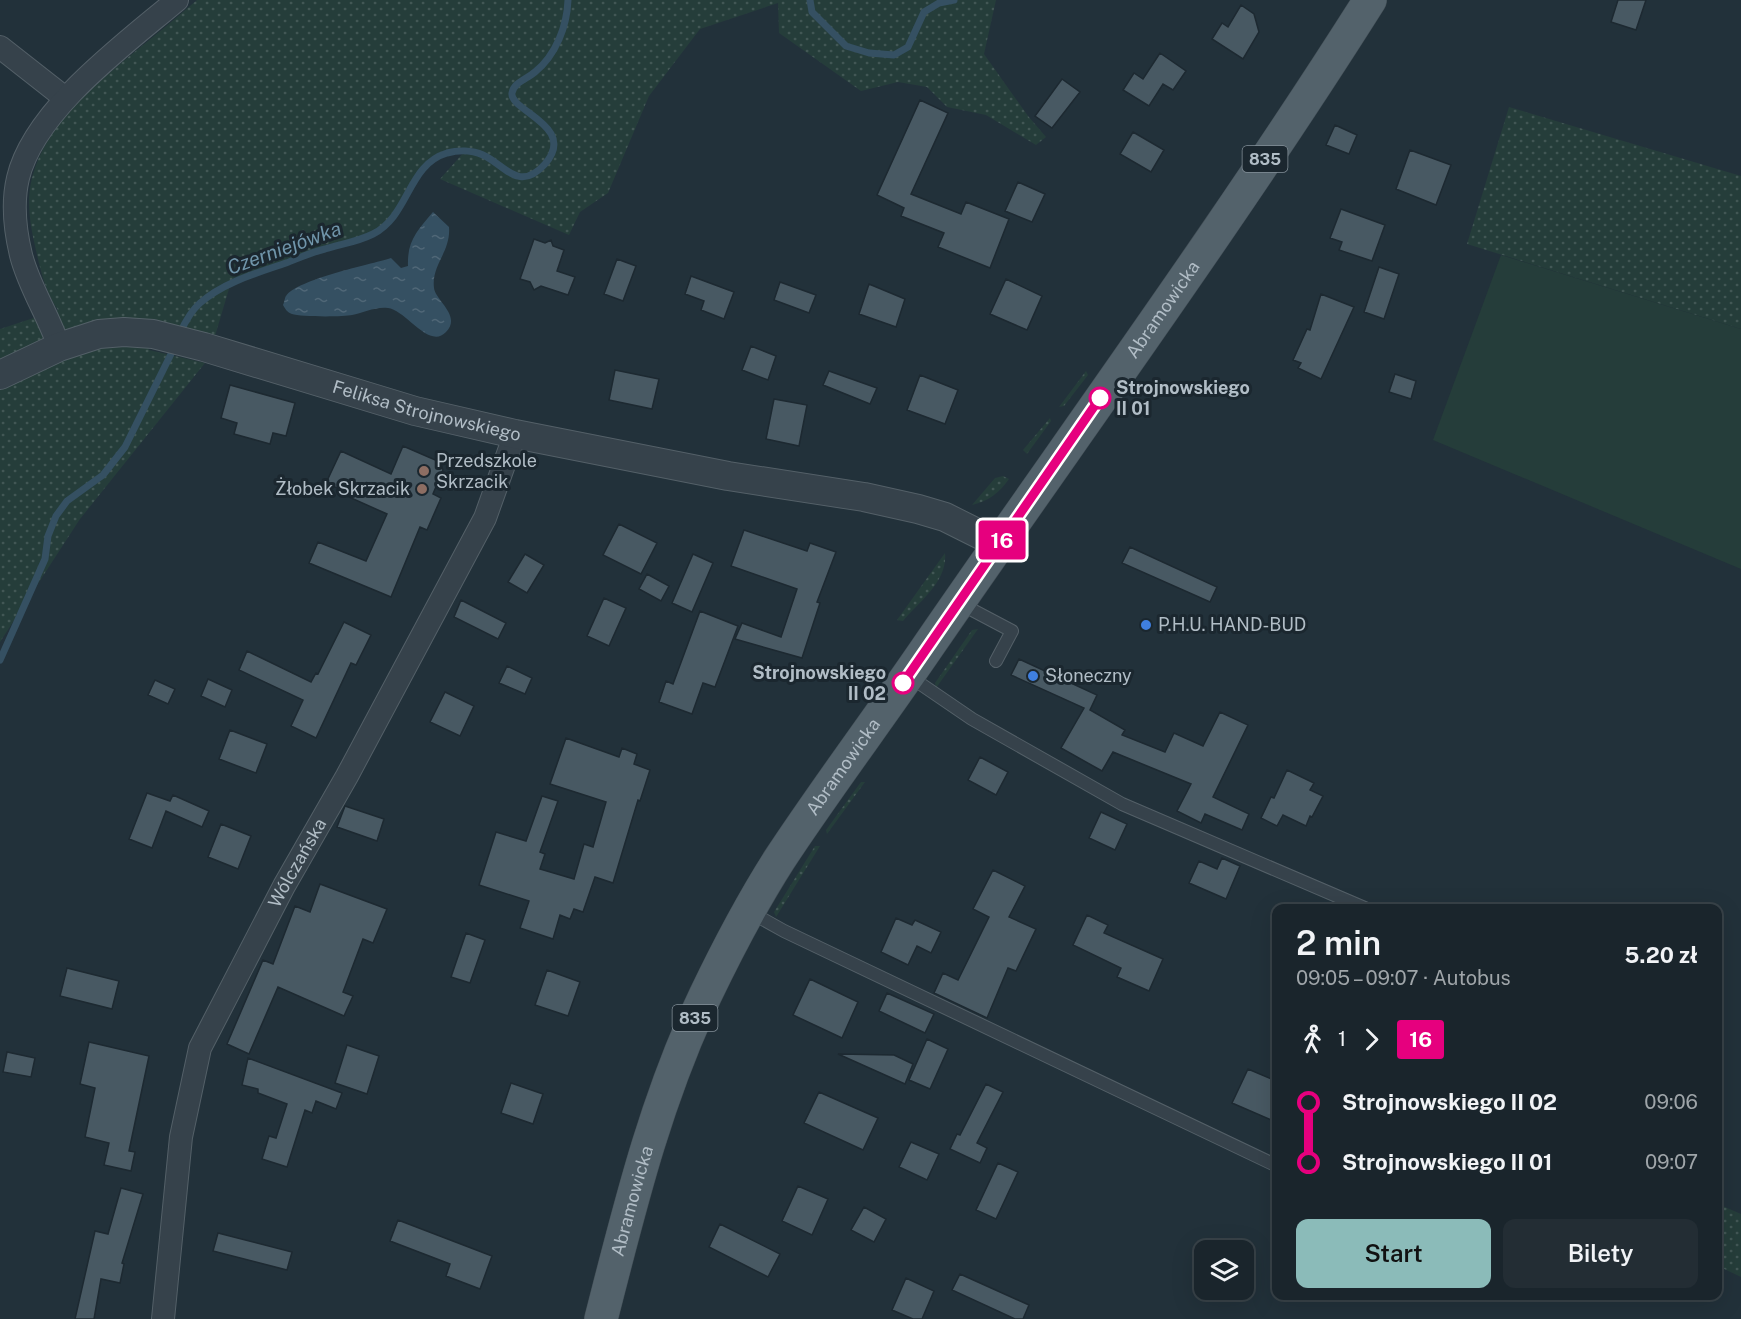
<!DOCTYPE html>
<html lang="pl">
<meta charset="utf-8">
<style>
body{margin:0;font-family:"Public Sans",sans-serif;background:#232d34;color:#f1f3f6;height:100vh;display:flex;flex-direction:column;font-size:22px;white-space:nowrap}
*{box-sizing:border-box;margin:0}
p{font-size:20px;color:#9fa5a9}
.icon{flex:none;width:33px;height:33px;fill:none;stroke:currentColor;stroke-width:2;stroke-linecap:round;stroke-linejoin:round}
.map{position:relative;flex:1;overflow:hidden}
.side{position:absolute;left:1272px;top:904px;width:450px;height:396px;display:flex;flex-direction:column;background:#1a252c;border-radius:12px;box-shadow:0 6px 24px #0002,0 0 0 2px #384248}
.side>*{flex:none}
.badge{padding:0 12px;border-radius:4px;font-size:21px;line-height:39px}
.controls{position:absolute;left:1194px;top:1240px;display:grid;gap:12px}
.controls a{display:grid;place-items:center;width:60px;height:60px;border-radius:12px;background:#1a252c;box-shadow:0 6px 24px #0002,0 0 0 2px #384248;font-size:30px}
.map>.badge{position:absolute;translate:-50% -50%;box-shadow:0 0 0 3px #fff}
.legs{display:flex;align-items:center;gap:9px;height:66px;padding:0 24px;font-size:20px}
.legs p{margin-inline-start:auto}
.summary{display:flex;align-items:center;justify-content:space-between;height:102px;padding:0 24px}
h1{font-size:33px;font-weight:600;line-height:45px}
.cta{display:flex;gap:12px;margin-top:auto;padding:12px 24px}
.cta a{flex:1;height:69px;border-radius:12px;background:#8bbbb9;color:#111;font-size:24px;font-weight:600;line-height:69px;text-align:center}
.cta a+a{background:#232d34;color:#f1f3f6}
ul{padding:0 24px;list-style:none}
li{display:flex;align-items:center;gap:21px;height:60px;font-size:22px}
li i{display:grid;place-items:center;width:9px;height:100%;margin:0 8px;background:currentColor}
li i::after{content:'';width:15px;height:15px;margin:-8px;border:4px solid;border-radius:50%;background:#1a252c}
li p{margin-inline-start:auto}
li:first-child i{background:linear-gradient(#0000 50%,currentColor 0)}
li:last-child i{background:linear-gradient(currentColor 50%,#0000 0)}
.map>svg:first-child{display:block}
.grass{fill:url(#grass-dots)}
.garden{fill:#253d3a}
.water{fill:url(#water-ripples)}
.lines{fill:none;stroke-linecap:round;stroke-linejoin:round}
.stream{stroke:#355062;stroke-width:7}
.building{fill:#485963;stroke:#1d2931;stroke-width:1.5}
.service-casing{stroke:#546068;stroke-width:14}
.minor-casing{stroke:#546068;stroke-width:24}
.tertiary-casing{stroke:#546068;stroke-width:30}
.primary-casing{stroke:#424e56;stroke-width:34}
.service{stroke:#36424b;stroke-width:12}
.minor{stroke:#36424b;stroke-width:22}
.tertiary{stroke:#36424b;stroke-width:28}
.primary{stroke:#53626b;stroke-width:33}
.line-1-casing{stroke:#fff;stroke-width:14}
.line-1{stroke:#e6007e;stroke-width:9}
.stop-1-dot{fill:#fff;stroke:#e6007e;stroke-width:3}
.education-dot{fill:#8d6e63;stroke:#1b272f;stroke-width:2}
.shop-dot{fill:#3f7fe0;stroke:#1b272f;stroke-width:2}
.labels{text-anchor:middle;stroke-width:6;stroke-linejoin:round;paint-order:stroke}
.shield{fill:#1b272f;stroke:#849099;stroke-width:1.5}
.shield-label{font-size:16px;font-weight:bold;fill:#b1bdc6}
.street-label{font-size:18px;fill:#b1bdc6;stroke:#1b272f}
.stop-label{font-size:18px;font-weight:bold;fill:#b1bdc6;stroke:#1b272f;text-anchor:start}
.poi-label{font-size:18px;fill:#b1bdc6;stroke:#1b272f;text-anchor:start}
.water-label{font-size:20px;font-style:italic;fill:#7095aa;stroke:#1b272f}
</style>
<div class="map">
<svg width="1741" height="1319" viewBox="0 0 1741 1319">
<defs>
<pattern id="grass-dots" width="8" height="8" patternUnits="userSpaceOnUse" patternTransform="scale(1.5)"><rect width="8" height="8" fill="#253d3a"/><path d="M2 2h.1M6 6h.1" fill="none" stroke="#425755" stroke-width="1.8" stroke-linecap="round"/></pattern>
<pattern id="water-ripples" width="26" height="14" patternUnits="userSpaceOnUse" patternTransform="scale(1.5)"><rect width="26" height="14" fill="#355062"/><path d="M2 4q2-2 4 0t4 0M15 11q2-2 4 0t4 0" fill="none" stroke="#506777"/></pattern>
</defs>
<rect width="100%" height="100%" fill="#22313a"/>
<!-- grass -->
<path class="grass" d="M197 0H996L984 54 1028 116 1046 137 1036 145 986 115 947 107 927 87 898 82 861 91 779 33 778 3 700 29 649 96 608 193 580 212 569 235 440 179 465 151C419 153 420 180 398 211 395 216 391 222 387 226 367 240 345 243 322 249 291 258 261 271 231 282L215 336 146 319 149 350 205 363 80 519 0 642V329L58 310C45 292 40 268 35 246 30 224 26 201 32 178 46 123 95 85 137 50 157 34 177 17 197 0Z
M1509 107 1741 176V329L1467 244Z
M1086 371 1088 375 1064 406 1059 407Z
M1050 418 1051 421 1027 454 1023 450Z
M1003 476 1009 479C999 493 989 501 972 505L995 478Z
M945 553C948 581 919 602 903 621L897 620Z
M978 629 936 688 935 683 972 630Z
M861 782H865L827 834 826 830Z
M815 846H820L776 917 774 912Z
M1718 1204 1741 1214V1277L1718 1266Z"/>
<!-- garden -->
<path class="garden" d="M1501 255 1741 329V569L1433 440Z"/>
<!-- water -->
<path class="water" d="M433 212 449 227C451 252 431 265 434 288 435 300 462 316 446 332 429 350 406 310 388 308 377 306 362 313 352 315 343 317 300 317 292 314 287 312 286 310 283 305 284 303 285 297 286 296 298 279 369 265 391 258L401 268 408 266C407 241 417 231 433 212Z"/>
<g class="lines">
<!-- stream -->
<path class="stream" d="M810 0 812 12 846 46 869 53 894 55 908 47 924 12 939 3 954 0
M180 333C185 322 191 311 200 303 224 282 257 273 286 263 299 258 312 252 325 249 341 244 357 242 373 234 410 215 407 165 447 153 458 150 472 150 483 155 505 165 519 193 545 164 578 126 509 111 512 93 514 82 527 79 535 72 556 55 567 26 568 0
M0 660 45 559 48 536 56 516 67 501 103 475 125 447 175 346"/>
</g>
<!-- building -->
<path class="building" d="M1618 0H1646L1636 30 1611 22Z
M1241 5 1254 14 1259 32 1243 59 1212 39 1222 23 1228 27Z
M1160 53 1186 71 1173 90 1163 84 1149 106 1123 90 1134 73 1143 79Z
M1062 79 1080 92 1052 128 1035 116Z
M920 100 948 113 911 194 961 214 966 202 1009 219 990 268 938 247 944 233 901 216 904 208 877 195Z
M1335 125 1357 135 1349 154 1326 145Z
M1133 132 1164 150 1151 172 1120 154Z
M1410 150 1451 165 1436 205 1396 189Z
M1018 182 1045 194 1032 222 1005 211Z
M1341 209 1385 225 1372 261 1339 250 1342 242 1330 238Z
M534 239 545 243 551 240 553 246 564 250 557 271 575 277 568 295 541 286 534 290 530 282 520 279Z
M617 259 636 266 623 301 604 294Z
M1379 267 1399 274 1384 319 1364 312Z
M691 276 734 292 724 319 701 310 704 301 685 294Z
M1006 279 1042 296 1027 330 990 314Z
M780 282 816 295 809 313 774 300Z
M869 284 905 299 896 327 859 314Z
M1321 294 1354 307 1321 379 1298 368 1301 363 1293 360 1307 329 1310 330Z
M751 346 776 356 768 380 742 370Z
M615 370 659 379 652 409 609 400Z
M829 371 877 388 870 404 823 385Z
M1395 374 1416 381 1411 399 1389 392Z
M920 375 958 390 945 424 907 410Z
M230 385 295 403 286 436 273 433 270 444 234 434 237 423 221 418Z
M774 399 807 405 799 446 766 439Z
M403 446 440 462 443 470 433 494 441 498 427 530 420 527 391 597 309 563 318 542 366 561 387 514 340 493 342 490 326 483 341 451 391 474Z
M619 524 657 543 641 574 603 555Z
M744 530 807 551 810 543 836 552 817 602 820 603 802 658 735 639 742 623 781 637 797 589 731 566Z
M1130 547 1217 587 1210 602 1122 563Z
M525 554 544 565 527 593 508 582Z
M693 554 713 563 692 612 672 603Z
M647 574 669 586 661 601 639 589Z
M604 598 626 608 609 646 587 636Z
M461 600 506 623 498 639 454 617Z
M700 611 738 626 715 687 703 683 692 714 659 702 666 681 673 684Z
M344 622 371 635 356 665 351 663 316 738 291 726 303 700 239 670 247 651 311 682 316 673 318 674Z
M1019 659 1097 695 1090 710 1125 730 1122 735 1165 752 1174 733 1203 746 1220 712 1248 725 1213 797 1249 814 1242 830 1205 814 1201 823 1177 811 1191 784 1113 752 1102 771 1061 748 1084 708 1011 675Z
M507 666 532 678 525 694 499 683Z
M208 679 232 690 225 707 201 696Z
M155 680 175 689 168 704 148 695Z
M445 692 474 706 460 736 430 722Z
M230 730 267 744 256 773 219 759Z
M566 738 619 757 622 748 637 754 634 764 650 770 640 801 638 800 613 883 595 877 583 912 574 909 570 919 560 915 553 939 520 928 529 901 479 885 496 832 526 841 542 796 558 801 540 852 545 854 540 869 574 879 584 844 593 847 606 802 550 784Z
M980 757 1008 772 996 795 968 780Z
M1287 770 1314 783 1310 790 1323 796 1312 817 1310 816 1306 826 1283 815 1277 826 1261 818 1271 797 1274 798Z
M147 793 170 801 173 795 209 811 202 827 166 811 152 848 129 839Z
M345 806 384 819 377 841 337 827Z
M1101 812 1127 824 1115 850 1089 838Z
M221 824 251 836 238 869 208 857Z
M1222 858 1240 866 1226 899 1189 883 1199 861 1217 869Z
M993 870 1025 886 1009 917 1036 929 1016 971 1008 968 987 1018 934 993 943 973 958 980 989 917 973 909Z
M320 884 387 909 373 943 363 939 343 992 353 996 344 1016 278 987 249 1054 227 1044 263 960 273 964 295 906 310 912Z
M1087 915 1108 925 1104 933 1163 959 1149 991 1117 977 1121 968 1073 945Z
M896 918 912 925 915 920 941 932 931 953 917 946 908 965 881 952Z
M466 933 485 940 470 983 451 977Z
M67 968 119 981 112 1009 60 996Z
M547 970 580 982 568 1016 535 1005Z
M810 979 858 1002 842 1038 793 1015Z
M887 993 934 1014 925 1033 879 1011Z
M927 1039 948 1049 930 1089 909 1080Z
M89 1042 149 1056 129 1151 135 1152 131 1171 104 1165 109 1143 85 1137 95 1088 80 1084Z
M347 1045 379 1056 367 1094 335 1083Z
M7 1052 35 1058 31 1077 3 1072Z
M838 1054 894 1055 913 1064 905 1084Z
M248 1058 342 1093 336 1109 316 1101 312 1113 305 1110 287 1167 262 1159 269 1136 276 1138 287 1104 258 1093V1089L242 1085Z
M1248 1069 1276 1081V1122L1232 1103Z
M511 1083 543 1094 533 1124 501 1113Z
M986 1084 1003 1092 977 1143 987 1148 980 1163 950 1149 957 1134 960 1135Z
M819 1092 878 1118 863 1150 804 1123Z
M911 1142 939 1154 927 1180 899 1167Z
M998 1163 1018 1172 996 1219 976 1210Z
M798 1186 828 1199 812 1235 782 1221Z
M121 1188 143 1194 122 1263 124 1264 120 1283 101 1279 94 1319H75L95 1231 108 1234Z
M864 1207 886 1219 874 1242 851 1230Z
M398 1220 492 1256 480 1289 446 1276 450 1264 390 1241Z
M720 1224 780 1254 768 1277 709 1247Z
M218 1233 292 1252 287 1270 213 1251Z
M960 1274 1029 1305 1023 1319H1015L952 1290Z
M906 1278 934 1291 922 1319H913L892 1310Z"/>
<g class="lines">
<defs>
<path id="service" d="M959 603 1012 631 996 661
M909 676 972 719 1122 804 1367 909
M750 912 784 931 1273 1164"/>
<g id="minor">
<path d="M0 47 65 98"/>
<path d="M59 347C49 316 29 287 21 255 15 230 12 203 18 178 34 110 125 44 177 0"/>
<path id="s1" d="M163 1319 181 1137 200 1048 284 886 347 776 485 518 515 434"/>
</g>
<g id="tertiary">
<path id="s2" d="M0 375 59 347 99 334 124 332 153 334 204 347 415 411 515 434 728 476 864 497 918 509 945 517 999 544"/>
</g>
<g id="primary">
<path id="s3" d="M601 1319C630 1206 655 1102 705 996 727 950 751 904 779 860 827 787 880 717 929 645 1077 430 1231 220 1370 0"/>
</g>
</defs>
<!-- service casing -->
<use href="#service" class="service-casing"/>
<!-- minor casing -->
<use href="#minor" class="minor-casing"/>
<!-- tertiary casing -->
<use href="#tertiary" class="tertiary-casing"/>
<!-- primary casing -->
<use href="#primary" class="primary-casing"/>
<!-- service -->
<use href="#service" class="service"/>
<!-- minor -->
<use href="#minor" class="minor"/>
<!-- tertiary -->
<use href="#tertiary" class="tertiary"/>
<!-- primary -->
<use href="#primary" class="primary"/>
</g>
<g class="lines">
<defs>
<path id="line-1" d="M903 683 1100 398"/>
</defs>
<!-- line-1 casing -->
<use href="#line-1" class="line-1-casing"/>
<!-- line-1 -->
<use href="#line-1" class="line-1"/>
</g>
<!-- markers -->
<g class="stop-1-dot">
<circle cx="1100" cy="398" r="10"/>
<circle cx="903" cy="683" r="10"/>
</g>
<g class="education-dot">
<circle cx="424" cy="471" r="6"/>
<circle cx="422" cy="489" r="6"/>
</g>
<g class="shop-dot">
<circle cx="1146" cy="625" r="6"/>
<circle cx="1033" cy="676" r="6"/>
</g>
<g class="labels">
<!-- shield labels -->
<g class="shield">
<rect x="1242.5" y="146" width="45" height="26" rx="4.5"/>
<rect x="672.5" y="1005" width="45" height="26" rx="4.5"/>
</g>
<g class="shield-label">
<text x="1265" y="165">835</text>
<text x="695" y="1024">835</text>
</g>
<!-- street labels -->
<g class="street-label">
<text dy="6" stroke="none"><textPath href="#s3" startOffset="1166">Abramowicka</textPath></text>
<text dy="6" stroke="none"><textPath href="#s2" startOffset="446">Feliksa Strojnowskiego</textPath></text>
<text dy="6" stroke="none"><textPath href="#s3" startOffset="608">Abramowicka</textPath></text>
<text dy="6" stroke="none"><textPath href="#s1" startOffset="483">Wólczańska</textPath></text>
<text dy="6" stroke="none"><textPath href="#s3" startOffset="122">Abramowicka</textPath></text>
</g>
<!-- stop labels -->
<g class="stop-label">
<text x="1116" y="394">Strojnowskiego<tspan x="1116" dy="21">II 01</tspan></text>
<text x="886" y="679" text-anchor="end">Strojnowskiego<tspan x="886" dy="21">II 02</tspan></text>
</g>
<!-- poi labels -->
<g class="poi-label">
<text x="436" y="467">Przedszkole<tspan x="436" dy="21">Skrzacik</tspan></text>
<text x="410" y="495" text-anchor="end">Żłobek Skrzacik</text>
<text x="1158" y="631">P.H.U. HAND-BUD</text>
<text x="1045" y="682">Słoneczny</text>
</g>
<!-- water labels -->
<g class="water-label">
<text transform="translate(284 248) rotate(-20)" y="7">Czerniejówka</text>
</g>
</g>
</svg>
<div class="controls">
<a><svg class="icon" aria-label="layers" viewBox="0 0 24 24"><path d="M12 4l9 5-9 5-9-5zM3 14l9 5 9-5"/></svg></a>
</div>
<b class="badge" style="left:1002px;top:540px;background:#e6007e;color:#fff">16</b>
<section class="side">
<div class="summary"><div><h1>2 min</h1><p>09:05 – 09:07 · Autobus</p></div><b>5.20 zł</b></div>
<div class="legs"><svg class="icon" aria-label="walk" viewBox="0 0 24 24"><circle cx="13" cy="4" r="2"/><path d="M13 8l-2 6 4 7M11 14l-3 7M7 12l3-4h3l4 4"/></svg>1<svg class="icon" aria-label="forward" viewBox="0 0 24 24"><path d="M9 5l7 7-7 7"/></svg><b class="badge" style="background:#e6007e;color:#fff">16</b></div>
<ul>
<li><i style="color:#e6007e"></i><b>Strojnowskiego II 02</b><p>09:06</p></li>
<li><i style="color:#e6007e"></i><b>Strojnowskiego II 01</b><p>09:07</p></li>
</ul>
<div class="cta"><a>Start</a><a>Bilety</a></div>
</section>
</div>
